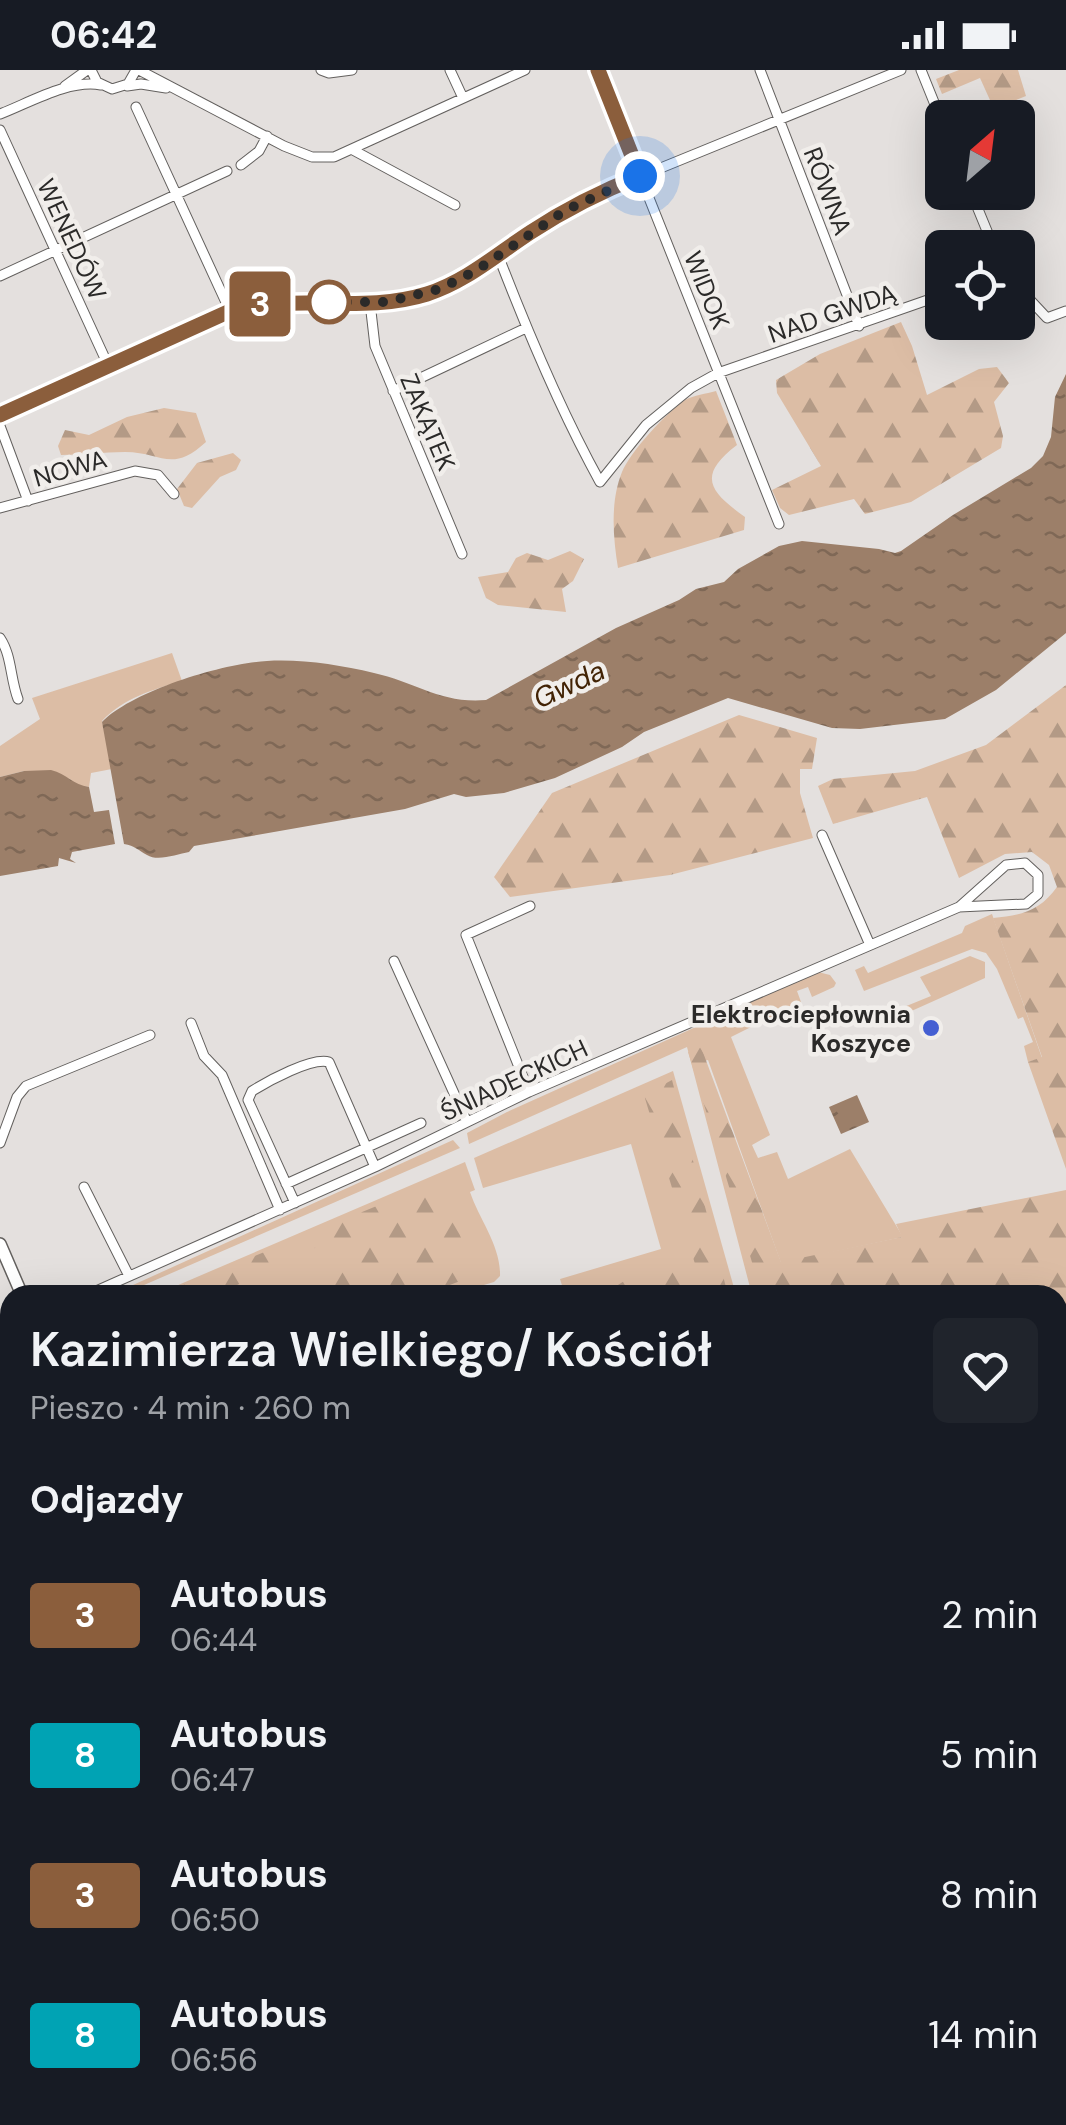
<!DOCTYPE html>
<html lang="pl">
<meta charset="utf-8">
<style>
body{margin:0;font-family:"DM Sans",sans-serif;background:#20242c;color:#f1f3f6;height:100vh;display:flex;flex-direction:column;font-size:38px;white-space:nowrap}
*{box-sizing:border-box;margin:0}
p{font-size:32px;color:#9ea1a6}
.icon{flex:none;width:55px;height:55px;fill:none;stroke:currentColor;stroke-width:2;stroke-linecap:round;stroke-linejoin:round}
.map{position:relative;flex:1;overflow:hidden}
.side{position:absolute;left:0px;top:1215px;width:1068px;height:840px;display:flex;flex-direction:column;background:#171b24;border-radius:30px 30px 0 0;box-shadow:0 10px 40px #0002}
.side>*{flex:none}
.badge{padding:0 20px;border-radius:8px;font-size:35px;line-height:65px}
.needle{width:65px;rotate:28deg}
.fabs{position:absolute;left:925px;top:30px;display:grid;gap:20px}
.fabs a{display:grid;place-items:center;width:110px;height:110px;border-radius:15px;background:#171b24;box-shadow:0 10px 40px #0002;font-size:50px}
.you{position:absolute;width:50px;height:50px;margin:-25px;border:8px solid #fff;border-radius:50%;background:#1a73e8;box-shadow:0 0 0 15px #1a73e833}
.map>.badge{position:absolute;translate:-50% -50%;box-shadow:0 0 0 5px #fff}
h2{padding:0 30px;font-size:38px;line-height:90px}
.round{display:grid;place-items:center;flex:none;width:105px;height:105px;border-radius:15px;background:#20242c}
.headline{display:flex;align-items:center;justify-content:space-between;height:170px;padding:0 30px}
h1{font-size:48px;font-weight:600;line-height:75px}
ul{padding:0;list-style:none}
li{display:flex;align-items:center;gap:30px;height:140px;padding:0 30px}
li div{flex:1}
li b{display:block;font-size:38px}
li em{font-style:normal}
li .badge{min-width:110px;font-weight:700;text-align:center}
.status{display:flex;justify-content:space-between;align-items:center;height:70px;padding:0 50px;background:#171b24;direction:ltr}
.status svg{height:28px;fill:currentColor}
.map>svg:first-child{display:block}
.green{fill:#dcbda5}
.forest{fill:url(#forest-firs)}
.water{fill:url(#water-ripples)}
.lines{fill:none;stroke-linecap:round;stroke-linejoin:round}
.minor-casing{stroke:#63605e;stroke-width:11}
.tertiary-casing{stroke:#63605e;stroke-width:14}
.secondary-casing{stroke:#63605e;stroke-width:16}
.minor{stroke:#fff;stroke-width:9}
.tertiary{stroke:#fff;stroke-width:11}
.secondary{stroke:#fff;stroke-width:14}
.rail-casing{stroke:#656362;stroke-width:6}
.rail{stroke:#f1eeeb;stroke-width:2.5;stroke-dasharray:8;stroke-linecap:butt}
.line-casing{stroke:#fff;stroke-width:22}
.line{stroke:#8b5e3c;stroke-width:15}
.walk{stroke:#2b2a29;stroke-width:10;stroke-dasharray:0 18}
.stop-dot{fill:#fff;stroke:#8b5e3c;stroke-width:5}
.poi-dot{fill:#455fd2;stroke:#f1eeeb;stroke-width:4}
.labels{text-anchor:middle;stroke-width:9;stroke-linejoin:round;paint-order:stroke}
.street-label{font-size:25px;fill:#2b2a29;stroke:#f1eeeb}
.poi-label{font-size:25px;font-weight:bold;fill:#2b2a29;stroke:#f1eeeb;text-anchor:end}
.water-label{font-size:28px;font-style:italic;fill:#422305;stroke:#f1eeeb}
</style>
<div class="status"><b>06:42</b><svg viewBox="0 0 49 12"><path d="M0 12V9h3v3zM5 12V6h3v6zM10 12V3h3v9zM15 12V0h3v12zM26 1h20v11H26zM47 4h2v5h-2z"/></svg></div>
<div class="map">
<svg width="1066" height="2055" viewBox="0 0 1066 2055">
<defs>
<pattern id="forest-firs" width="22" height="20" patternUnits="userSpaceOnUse" patternTransform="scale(2.5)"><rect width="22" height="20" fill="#dcbda5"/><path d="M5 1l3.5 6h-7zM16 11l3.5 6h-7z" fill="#b39a86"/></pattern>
<pattern id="water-ripples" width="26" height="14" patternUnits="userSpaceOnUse" patternTransform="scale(2.5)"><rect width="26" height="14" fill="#9c7f69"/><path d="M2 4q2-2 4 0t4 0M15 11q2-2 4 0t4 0" fill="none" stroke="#7f6856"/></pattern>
</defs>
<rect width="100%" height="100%" fill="#e4e0de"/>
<!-- green -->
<path class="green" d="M172 583 182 611C152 620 124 628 102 651L112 699 91 703 89 717 74 715 70 709 24 701 0 707V676L40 649 32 628Z
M992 844 1042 988 1028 992 1024 976 1033 972 1023 947 1018 949 997 899 986 883 972 879 864 921 855 900 864 896 868 903 962 863 965 856Z
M970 886 985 892V908L907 943 904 937 931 926 920 907Z
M818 902 830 905 836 913 834 917 812 927 808 917 797 921 801 932 731 967 770 1065 752 1075 758 1088 777 1082 788 1109 850 1079 903 1167 781 1193 708 990 698 993 764 1225H752L687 977 469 1074 467 1063 507 1042Z
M673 1001 736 1225H565L560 1209 661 1179 631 1074 483 1118 474 1088Z
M453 1070 460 1078 121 1225H111Z
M465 1092 475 1120 470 1122C479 1149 501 1176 500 1206L494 1212 450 1225H155Z"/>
<!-- forest -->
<path class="forest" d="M959 0H1018L1026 26 994 39 980 8 942 24 936 9Z
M901 252 912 276 927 325 979 299 997 297 1009 313 994 332 1003 366 1001 378 911 432 865 444 854 429 789 445 780 438 772 420 821 396 777 323 776 310 820 284Z
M716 321 737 375C696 406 710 422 745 447L744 460 618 498C613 468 610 431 622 402 630 382 667 342 685 330 694 325 706 324 716 321Z
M164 338 196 343 206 372C171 404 162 382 125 382 103 382 82 385 61 385L58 376 65 360 89 365 127 347Z
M233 383 241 390 236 400 220 407 192 438 184 436 177 419 197 393Z
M570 481 584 489 573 511 562 519 566 542 498 535 486 528 478 507 508 502 516 488 527 483 548 490Z
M1066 615V1099L1028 992 1042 987 993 848C1020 846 1040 841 1057 817L1049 795 1032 782 1005 784 959 808 927 727 833 754 818 716 833 709 915 701 986 675Z
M739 645 817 668 812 699H800V723L813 768 670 805 510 827 494 807 552 723Z
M701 977 781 1192 902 1167 896 1154 1066 1120V1622L1058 1623V1225H762L688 982Z
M672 1010 728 1225H602L629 1208 695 1194 644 1025Z
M428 1115 448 1126 473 1206 424 1225H336L329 1214 323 1174 216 1225H159Z
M1058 1665 1064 1666 1066 1713 1058 1714Z"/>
<!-- water -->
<path class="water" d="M1066 304V563L996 620 945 649 860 659 832 658 728 628 644 662 622 677 555 708 504 723 466 727 454 724 405 739 194 776 189 782C177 784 158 792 147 785 138 780 135 776 124 774L102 652C132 621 223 593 267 591 303 589 339 595 374 603 415 612 441 634 486 630L616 558 679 530 696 519 724 512 738 499 779 476 802 471 879 479 895 483 901 481 953 445 1031 398 1043 386 1051 367 1055 327Z
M51 700C67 704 73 715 89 717L94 742 109 740 115 774 72 782 70 789 76 793 59 788 58 796 0 806V707L24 701Z
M857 1025 869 1052 841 1064 829 1037Z"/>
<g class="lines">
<defs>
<path id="minor" d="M91 0 97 12 112 19 128 14 136 0
M139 0 284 76 312 87H334L525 0
M321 0 329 3 352 0
M450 0 463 28
M598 0 779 454
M760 0 859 256
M921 0 942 52
M65 16 87 0
M127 16 141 14 166 18
M136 37 230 241
M0 44C29 33 69 9 101 15
M0 60 108 295
M353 80 455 135
M241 95 259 81 267 66
M971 122 994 178
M498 185C528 263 560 340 600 412L646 355 691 318 718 303 942 225
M0 206 227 101
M1018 217 1047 248 1066 241
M370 233 375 276 462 484
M393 321 526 258
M0 345 230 241 268 233 386 232 427 224 465 208 542 155 597 124 901 0
M0 356 28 431
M0 438 135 401 158 405 174 424
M0 568C12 586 10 608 18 629
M822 765 870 875
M394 891 467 1052
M191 953 204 986 222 1005 280 1140
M529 1022 466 865 530 836
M0 1073 17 1027 26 1016 150 965
M286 1114 421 1053
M84 1117 129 1206
M295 1133 248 1030 252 1021C268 1011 312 987 329 992L375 1097
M87 1225 375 1097 529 1022 959 837 1006 795 1025 793 1038 805V824L1026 834 959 837
M0 1266 10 1261
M820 2045 821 2055"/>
<path id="tertiary" d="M0 1174 22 1225
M358 2045 361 2055"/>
<path id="secondary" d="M1058 1730 1066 1729
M1058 1743H1066
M0 1992 10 1989
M0 2007 10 2003"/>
</defs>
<!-- minor casing -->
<use href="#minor" class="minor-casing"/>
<!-- tertiary casing -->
<use href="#tertiary" class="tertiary-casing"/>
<!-- secondary casing -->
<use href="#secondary" class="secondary-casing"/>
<!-- minor -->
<use href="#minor" class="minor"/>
<!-- tertiary -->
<use href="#tertiary" class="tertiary"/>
<!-- secondary -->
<use href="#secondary" class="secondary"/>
<defs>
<path id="rail" d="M443 2045 460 2055"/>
</defs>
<!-- rail casing -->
<use href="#rail" class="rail-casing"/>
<!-- rail -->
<use href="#rail" class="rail"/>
</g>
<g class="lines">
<defs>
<path id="line" d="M0 345 230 241C295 223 363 244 427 224 467 211 497 184 531 162 566 139 602 121 640 106L598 0"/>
</defs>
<!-- line casing -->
<use href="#line" class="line-casing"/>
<!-- line -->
<use href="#line" class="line"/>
<!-- walk -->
<path class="walk" d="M329 232H320H386L440 219 477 200 566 140 640 106"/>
</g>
<!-- markers -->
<circle class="stop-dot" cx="329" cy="232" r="20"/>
<circle class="poi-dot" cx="931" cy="958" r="10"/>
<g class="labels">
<!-- street labels -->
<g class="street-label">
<text transform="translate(828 121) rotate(69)" y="9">RÓWNA</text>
<text transform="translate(72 169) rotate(65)" y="9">WENEDÓW</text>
<text transform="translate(707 220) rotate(68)" y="9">WIDOK</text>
<text transform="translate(832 243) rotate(-19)" y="9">NAD GWDĄ</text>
<text transform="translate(428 352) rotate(67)" y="9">ZAKĄTEK</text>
<text transform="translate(70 398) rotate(-16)" y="9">NOWA</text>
<text transform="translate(514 1010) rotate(-25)" y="9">ŚNIADECKICH</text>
</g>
<!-- poi labels -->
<g class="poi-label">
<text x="911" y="953">Elektrociepłownia<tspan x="911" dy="29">Koszyce</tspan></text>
</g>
<!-- water labels -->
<g class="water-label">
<text transform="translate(569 614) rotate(-25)" y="10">Gwda</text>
</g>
</g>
</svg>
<div class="fabs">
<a><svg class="needle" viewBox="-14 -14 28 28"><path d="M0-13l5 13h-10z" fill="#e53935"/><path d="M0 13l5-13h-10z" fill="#9ea1a6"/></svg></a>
<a><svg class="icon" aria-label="locate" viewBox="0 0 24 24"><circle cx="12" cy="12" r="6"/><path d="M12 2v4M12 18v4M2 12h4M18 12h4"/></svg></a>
</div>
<div class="you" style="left:640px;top:106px"></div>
<b class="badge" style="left:260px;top:234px;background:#8b5e3c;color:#fff">3</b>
<section class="side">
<div class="headline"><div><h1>Kazimierza Wielkiego/ Kościół</h1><p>Pieszo · 4 min · 260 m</p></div><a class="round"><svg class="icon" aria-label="heart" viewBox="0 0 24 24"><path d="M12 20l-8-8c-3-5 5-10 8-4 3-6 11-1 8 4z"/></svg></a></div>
<h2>Odjazdy</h2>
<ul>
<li><span class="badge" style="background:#8b5e3c;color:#fff">3</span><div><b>Autobus</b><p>06:44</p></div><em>2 min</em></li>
<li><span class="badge" style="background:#00a3b4;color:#fff">8</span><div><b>Autobus</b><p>06:47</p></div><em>5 min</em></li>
<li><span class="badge" style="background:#8b5e3c;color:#fff">3</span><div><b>Autobus</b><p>06:50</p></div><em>8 min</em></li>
<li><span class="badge" style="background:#00a3b4;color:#fff">8</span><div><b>Autobus</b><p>06:56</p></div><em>14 min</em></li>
</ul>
</section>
</div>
